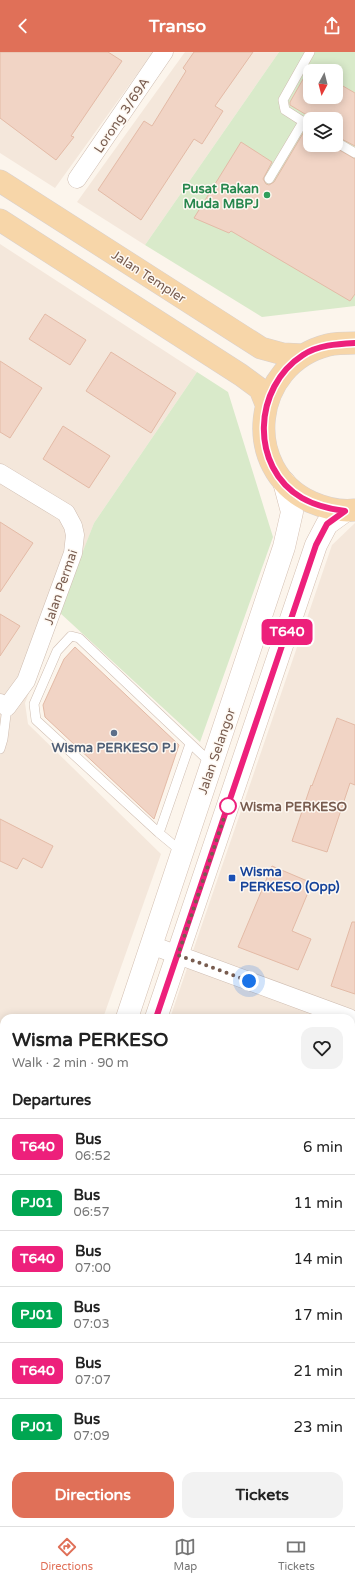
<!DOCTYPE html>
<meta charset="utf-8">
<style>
body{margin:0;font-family:"Varela Round",sans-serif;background:#f2f2f2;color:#222;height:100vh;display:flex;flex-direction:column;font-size:15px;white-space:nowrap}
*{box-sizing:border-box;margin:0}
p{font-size:13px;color:#767676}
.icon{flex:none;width:22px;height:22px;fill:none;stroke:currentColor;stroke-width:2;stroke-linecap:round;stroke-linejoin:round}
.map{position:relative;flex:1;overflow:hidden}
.panel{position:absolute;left:0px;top:962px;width:355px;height:512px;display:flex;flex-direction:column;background:#fff;border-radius:12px 12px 0 0;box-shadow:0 2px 10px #0003}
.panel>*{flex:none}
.badge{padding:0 8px;border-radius:6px;font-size:14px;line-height:26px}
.needle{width:26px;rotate:187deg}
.tools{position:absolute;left:303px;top:12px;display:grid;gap:8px}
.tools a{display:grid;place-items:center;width:40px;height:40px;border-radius:8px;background:#fff;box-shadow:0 2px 10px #0003;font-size:20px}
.you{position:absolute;width:20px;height:20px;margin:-10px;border:3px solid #fff;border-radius:50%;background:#1a73e8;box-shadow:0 0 0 6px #1a73e833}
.map>.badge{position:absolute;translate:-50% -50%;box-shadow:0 0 0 2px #fff}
h2{padding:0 12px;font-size:15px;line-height:36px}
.round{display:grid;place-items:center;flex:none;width:42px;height:42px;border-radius:12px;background:#f2f2f2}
.overview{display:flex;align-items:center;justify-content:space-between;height:68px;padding:0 12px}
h1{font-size:19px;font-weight:800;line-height:30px}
.button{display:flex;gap:8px;margin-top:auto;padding:8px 12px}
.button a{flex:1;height:46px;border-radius:12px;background:#e07058;color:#fff;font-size:16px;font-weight:800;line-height:46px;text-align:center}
.button a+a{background:#f2f2f2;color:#222}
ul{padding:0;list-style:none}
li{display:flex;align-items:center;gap:12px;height:56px;padding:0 12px;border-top:1px solid #e0e0e0}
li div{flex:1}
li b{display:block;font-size:15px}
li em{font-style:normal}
li .badge{min-width:44px;font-weight:700;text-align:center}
header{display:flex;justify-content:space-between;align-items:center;height:52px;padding:0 12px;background:#e07058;color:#fff;font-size:18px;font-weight:800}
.tabs{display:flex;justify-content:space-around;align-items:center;height:56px;border-top:1px solid #e0e0e0;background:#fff;font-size:11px;color:#767676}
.tabs a{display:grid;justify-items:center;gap:2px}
.tabs .on{color:#e07058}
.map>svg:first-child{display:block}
.residential{fill:#f4e7db}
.green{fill:#d9eaca;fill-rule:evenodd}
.building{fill:#f1d4c5;stroke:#e3baa6}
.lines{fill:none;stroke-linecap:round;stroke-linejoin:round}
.service-casing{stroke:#cfbdb1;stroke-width:10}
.minor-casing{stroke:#cfbdb1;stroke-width:19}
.secondary-casing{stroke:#d4bfb1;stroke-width:23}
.primary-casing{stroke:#d9d1ce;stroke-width:23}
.service{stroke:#fff;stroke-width:9}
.minor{stroke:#fff;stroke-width:18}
.secondary{stroke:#fff;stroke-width:22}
.primary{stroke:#f7d6a9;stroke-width:22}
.line-casing{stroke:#fff;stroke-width:9}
.line{stroke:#ed207b;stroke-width:6}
.walk{stroke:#785c4f;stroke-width:4;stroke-dasharray:0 7.2}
.leisure-dot{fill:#2e9e5b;stroke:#fef9f3;stroke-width:1.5}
.service-dot{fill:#5c6f8a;stroke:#fef9f3;stroke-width:1.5}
.stop-dot{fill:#fff;stroke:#ed207b;stroke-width:2}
.transit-dot{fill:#1a4fb4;stroke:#fef9f3;stroke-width:1.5}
.labels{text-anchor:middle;stroke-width:3;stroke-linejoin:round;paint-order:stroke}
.street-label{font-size:13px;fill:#785c4f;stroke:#fef9f3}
.leisure-label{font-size:13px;font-weight:bold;fill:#27864d;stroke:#fef9f3;text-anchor:end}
.service-label{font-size:13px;font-weight:bold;fill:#4e5e75;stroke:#fef9f3}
.stop-label{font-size:13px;font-weight:bold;fill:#785c4f;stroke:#fef9f3;text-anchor:start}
.transit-label{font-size:13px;font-weight:bold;fill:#164399;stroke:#fef9f3;text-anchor:start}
</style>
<header><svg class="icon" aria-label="back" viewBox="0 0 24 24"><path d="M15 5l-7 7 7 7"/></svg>Transo<svg class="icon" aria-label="share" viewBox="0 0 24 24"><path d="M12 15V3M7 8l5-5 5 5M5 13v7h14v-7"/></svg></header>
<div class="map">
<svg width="355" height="1474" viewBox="0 0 355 1474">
<rect width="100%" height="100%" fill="#fcf5ec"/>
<!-- residential -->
<path class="residential" d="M0 0H153L55 136 0 101Z
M185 0H279L145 193 77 150Z
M0 192 197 320 94 471 25 651 28 672 161 802 103 966H4V1295L0 1294Z
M355 471V1214H351V966H170L332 493Z
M0 1392 4 1393V1474H0Z
M66 1470H187V1474H66Z"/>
<!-- green -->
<path class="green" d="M279 0H355V254L262 265 145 193ZM310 19H336V45H310ZM310 67H336V93H310Z
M197 320 228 340 273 485 200 690 59 560 94 471Z
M0 1294 4 1295V1393L0 1392Z"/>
<!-- building -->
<path class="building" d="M0 0H108L122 9 71 84 74 85 56 108 0 66Z
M194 0H253L215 54 223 59 202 92 194 87 141 168 98 138 144 69 152 74 186 19 183 16Z
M310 15 317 19H310V45H336V30L355 41V94L336 84V67H310V65L290 53V50Z
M305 78 310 80V93H331L355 107V242L350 249 231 179 229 181 194 166 241 90 272 110 263 127 266 132 269 133 274 130Z
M45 262 86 288 70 313 29 287Z
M111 300 176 341 151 381 86 339Z
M0 309 42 336 10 386 0 380Z
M63 374 110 404 89 436 43 407Z
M0 470 33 491 0 540Z
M0 562 20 574 0 604Z
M75 595 179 693 154 767 45 665 43 653 64 607Z
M337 666 355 673V733L350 731 327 800 292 789 311 733 312 734Z
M0 767 53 794 42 816 23 806 17 817 0 809Z
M272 814 312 831 292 879 311 887 298 918 238 895Z
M352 870H355V942L331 934Z"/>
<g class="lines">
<defs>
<path id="service" d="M310 74 285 58 283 48 310 0
M336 90 355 101
M269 127 303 70
M0 697 3 687 7 655
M159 781 190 692
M182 800 159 781 36 668 34 652 57 599 71 584 79 586 212 712
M351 1318 355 1315
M351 1455H355"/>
<path id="minor" d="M77 127 164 0
M0 421 66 461 73 474 75 483 73 501 26 629 7 655 0 651
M151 893 349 966
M0 1137 4 1140
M351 1228 355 1227
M0 1279 4 1280
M286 1470V1474"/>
<path id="secondary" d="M127 966 284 495 292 460 284 430
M156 966 316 493 327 472 345 459
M22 1474 23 1470
M51 1474V1470"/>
<path id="primary" d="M0 129 261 296 283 302 303 303
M0 168 241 323 260 337 266 352
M355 291C346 291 336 291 328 293 252 312 240 417 311 450 325 456 340 460 355 458"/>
</defs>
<!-- service casing -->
<use href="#service" class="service-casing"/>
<!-- minor casing -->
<use href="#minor" class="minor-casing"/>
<!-- secondary casing -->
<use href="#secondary" class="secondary-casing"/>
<!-- primary casing -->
<use href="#primary" class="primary-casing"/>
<!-- service -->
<use href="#service" class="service"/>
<!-- minor -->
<use href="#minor" class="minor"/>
<!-- secondary -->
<use href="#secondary" class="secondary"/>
<!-- primary -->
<use href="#primary" class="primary"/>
</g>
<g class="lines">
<defs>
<path id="line" d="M156 966 316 493 327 472 345 459C330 457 316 454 302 446 249 415 253 335 303 303 318 293 337 292 355 291"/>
</defs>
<!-- line casing -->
<use href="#line" class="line-casing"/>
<!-- line -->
<use href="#line" class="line"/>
<!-- walk -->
<path class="walk" d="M228 754 178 903 249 929"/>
</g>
<!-- markers -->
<circle class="leisure-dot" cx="267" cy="143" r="4"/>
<circle class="service-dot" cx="114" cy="681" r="4"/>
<circle class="stop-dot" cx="228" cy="754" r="8"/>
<rect class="transit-dot" x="228" y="822" width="8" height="8" rx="2"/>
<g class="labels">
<!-- street labels -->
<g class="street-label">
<text transform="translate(121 63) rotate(-56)" y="5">Lorong 3/69A</text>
<text transform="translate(149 224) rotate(33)" y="5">Jalan Templer</text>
<text transform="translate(60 535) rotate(-71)" y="5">Jalan Permai</text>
<text transform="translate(216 699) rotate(-71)" y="5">Jalan Selangor</text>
</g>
<!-- leisure labels -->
<g class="leisure-label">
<text x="259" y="141">Pusat Rakan<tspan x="259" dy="15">Muda MBPJ</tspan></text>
</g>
<!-- service labels -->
<g class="service-label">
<text x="114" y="700">Wisma PERKESO PJ</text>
</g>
<!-- stop labels -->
<g class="stop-label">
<text x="240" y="759">Wisma PERKESO</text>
</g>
<!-- transit labels -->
<g class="transit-label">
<text x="240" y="824">Wisma<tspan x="240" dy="15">PERKESO (Opp)</tspan></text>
</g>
</g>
</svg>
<div class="tools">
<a><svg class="needle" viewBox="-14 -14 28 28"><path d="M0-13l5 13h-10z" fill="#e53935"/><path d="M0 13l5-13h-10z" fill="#767676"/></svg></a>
<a><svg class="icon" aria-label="layers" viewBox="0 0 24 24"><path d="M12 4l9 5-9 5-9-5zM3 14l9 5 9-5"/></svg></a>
</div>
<div class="you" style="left:249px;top:929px"></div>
<b class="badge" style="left:287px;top:580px;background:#ed207b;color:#fff">T640</b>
<section class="panel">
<div class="overview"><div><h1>Wisma PERKESO</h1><p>Walk · 2 min · 90 m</p></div><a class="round"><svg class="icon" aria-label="heart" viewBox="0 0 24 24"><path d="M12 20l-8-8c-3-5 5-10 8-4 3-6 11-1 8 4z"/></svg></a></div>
<h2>Departures</h2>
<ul>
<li><span class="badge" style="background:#ed207b;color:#fff">T640</span><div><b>Bus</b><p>06:52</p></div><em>6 min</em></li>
<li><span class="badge" style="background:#00a651;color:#fff">PJ01</span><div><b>Bus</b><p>06:57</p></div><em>11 min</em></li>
<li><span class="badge" style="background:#ed207b;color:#fff">T640</span><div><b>Bus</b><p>07:00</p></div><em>14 min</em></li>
<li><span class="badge" style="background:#00a651;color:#fff">PJ01</span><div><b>Bus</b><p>07:03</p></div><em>17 min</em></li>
<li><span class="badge" style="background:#ed207b;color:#fff">T640</span><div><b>Bus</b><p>07:07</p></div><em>21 min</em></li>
<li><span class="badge" style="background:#00a651;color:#fff">PJ01</span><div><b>Bus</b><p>07:09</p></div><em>23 min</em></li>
</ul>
<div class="button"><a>Directions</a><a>Tickets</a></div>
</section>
</div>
<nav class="tabs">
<a class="on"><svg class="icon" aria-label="directions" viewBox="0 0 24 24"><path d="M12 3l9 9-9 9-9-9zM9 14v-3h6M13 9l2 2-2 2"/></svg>Directions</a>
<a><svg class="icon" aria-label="map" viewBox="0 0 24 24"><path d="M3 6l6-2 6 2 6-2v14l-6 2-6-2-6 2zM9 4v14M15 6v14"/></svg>Map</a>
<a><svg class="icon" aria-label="tickets" viewBox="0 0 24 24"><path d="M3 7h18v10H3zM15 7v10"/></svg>Tickets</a>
</nav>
